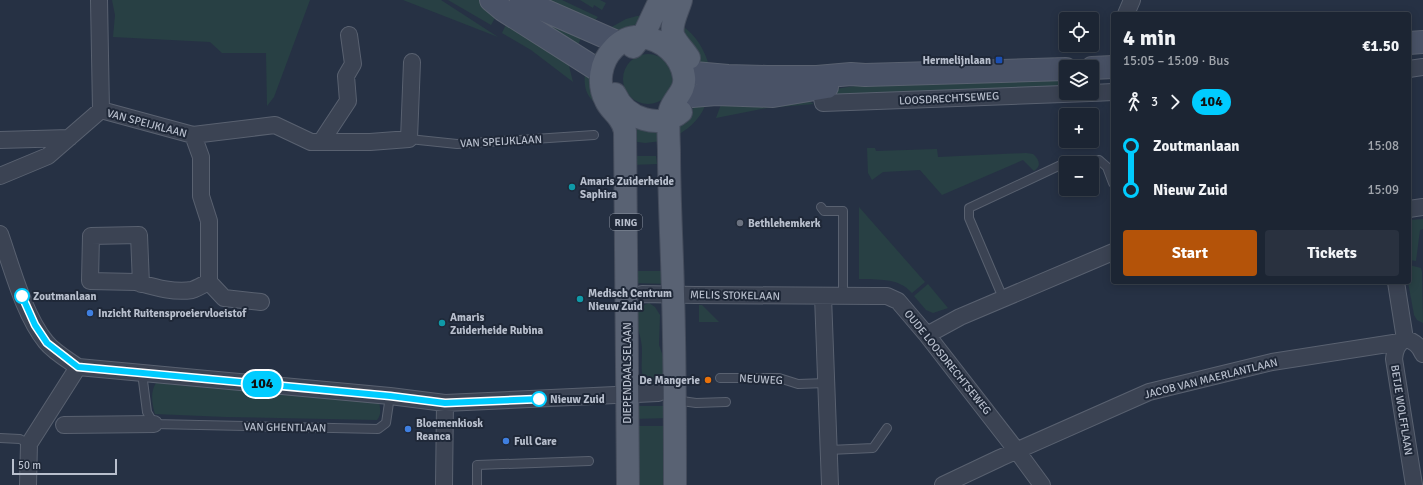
<!DOCTYPE html>
<meta charset="utf-8">
<style>
body{margin:0;font-family:Signika,sans-serif;background:#29313f;color:#f1f3f6;height:100vh;display:flex;flex-direction:column;font-size:15px;white-space:nowrap}
*{box-sizing:border-box;margin:0}
p{font-size:13px;color:#a0a5ac}
.icon{flex:none;width:22px;height:22px;fill:none;stroke:currentColor;stroke-width:2;stroke-linecap:round;stroke-linejoin:round}
.map{position:relative;flex:1;overflow:hidden}
.sheet{position:absolute;left:1111px;top:12px;width:300px;height:272px;display:flex;flex-direction:column;background:#1c2533;border-radius:4px;box-shadow:0 2px 10px #0003,0 0 0 1px #3a424e}
.sheet>*{flex:none}
.badge{padding:0 8px;border-radius:13px;font-size:14px;line-height:26px}
.fabs{position:absolute;left:1059px;top:12px;display:grid;gap:8px}
.fabs a{display:grid;place-items:center;width:40px;height:40px;border-radius:4px;background:#1c2533;box-shadow:0 2px 10px #0003,0 0 0 1px #3a424e;font-size:20px}
.scale{position:absolute;left:12px;bottom:10px;width:105px;box-sizing:border-box;padding-left:4px;border:2px solid #b8bfcd;border-top:0;font-size:11px;line-height:14px;white-space:nowrap;color:#b8bfcd;-webkit-text-stroke:3px #1f2838;paint-order:stroke}
.map>.badge{position:absolute;translate:-50% -50%;box-shadow:0 0 0 2px #fff}
.legs{display:flex;align-items:center;gap:6px;height:44px;padding:0 12px;font-size:13px}
.legs p{margin-inline-start:auto}
.overview{display:flex;align-items:center;justify-content:space-between;height:68px;padding:0 12px}
h1{font-size:22px;font-weight:700;line-height:30px}
.action{display:flex;gap:8px;margin-top:auto;padding:8px 12px}
.action a{flex:1;height:46px;border-radius:4px;background:#b45309;color:#fff;font-size:16px;font-weight:700;line-height:46px;text-align:center}
.action a+a{background:#29313f;color:#f1f3f6}
ul{padding:0 12px;list-style:none}
li{display:flex;align-items:center;gap:14px;height:44px;font-size:15px}
li i{display:grid;place-items:center;width:6px;height:100%;margin:0 5px;background:currentColor}
li i::after{content:'';width:10px;height:10px;margin:-5px;border:3px solid;border-radius:50%;background:#1c2533}
li p{margin-inline-start:auto}
li:first-child i{background:linear-gradient(#0000 50%,currentColor 0)}
li:last-child i{background:linear-gradient(currentColor 50%,#0000 0)}
.map>svg:first-child{display:block}
.green{fill:#284044}
.lines{fill:none;stroke-linecap:round;stroke-linejoin:round}
.lane-casing{stroke:#596170;stroke-width:10}
.street-casing{stroke:#596170;stroke-width:18}
.secondary-casing{stroke:#596170;stroke-width:24}
.primary-casing{stroke:#444c5c;stroke-width:24}
.lane{stroke:#3b4353;stroke-width:8}
.street{stroke:#3b4353;stroke-width:16}
.secondary{stroke:#495266;stroke-width:22}
.primary{stroke:#596273;stroke-width:22}
.line-1-casing{stroke:#fff;stroke-width:9}
.line-1{stroke:#0cf;stroke-width:6}
.transit-dot{fill:#1a4fb4;stroke:#1f2838;stroke-width:1.5}
.culture-dot{fill:#0f9aa8;stroke:#1f2838;stroke-width:1.5}
.worship-dot{fill:#6b7280;stroke:#1f2838;stroke-width:1.5}
.stop-1-dot{fill:#fff;stroke:#0cf;stroke-width:2}
.shop-dot{fill:#3f7fe0;stroke:#1f2838;stroke-width:1.5}
.food-dot{fill:#e8710a;stroke:#1f2838;stroke-width:1.5}
.labels{text-anchor:middle;stroke-width:4;stroke-linejoin:round;paint-order:stroke}
.shield{fill:#1f2838;stroke:#8a92a0;stroke-width:1}
.shield-label{font-size:10px;font-weight:bold;fill:#b8bfcd}
.poi-label{font-size:11px;font-weight:bold;fill:#b8bfcd;stroke:#1f2838;text-anchor:start}
.street-label{font-size:11px;fill:#b8bfcd;stroke:#1f2838}
.stop-label{font-size:11px;font-weight:bold;fill:#b8bfcd;stroke:#1f2838;text-anchor:start}
</style>
<div class="map">
<svg width="1423" height="485" viewBox="0 0 1423 485">
<rect width="100%" height="100%" fill="#263144"/>
<!-- green -->
<path class="green" d="M112 0H310L274 97 267 106 266 53H222L210 42 113 37 115 15Z
M403 0H441L498 37Z
M448 0H480L499 11 491 25Z
M537 0H562L598 17 590 26Z
M580 0H600L606 3 602 10 594 5 593 8Z
M518 2 583 34 576 49 513 12Z
M637 16H643L633 27 618 33 608 29 626 19Z
M508 20 571 58 569 66 573 82 531 50 502 33Z
M681 25C697 36 705 50 710 69L700 63Z
M623 79a25 25 0 1 1 50 0a25 25 0 1 1-50 0Z
M585 70 592 74 596 104C584 94 584 84 585 70Z
M1066 76V86L835 98 829 90 861 85Z
M799 96 814 104 767 108 716 118 723 99Z
M707 100C703 116 691 127 678 135 677 119 694 106 707 100Z
M631 126 659 127 661 141 645 143 630 141Z
M867 148H875L876 151 937 149 938 157 1026 153 1033 154C1039 159 1042 166 1034 171L1023 160 942 195 920 170 883 172 872 180 868 173Z
M631 156H656L657 164 631 165Z
M859 207 925 282 912 293C898 277 878 280 859 279Z
M1423 219V229L1420 230 1416 261 1409 260V220Z
M1409 265 1421 268 1422 272 1423 323 1417 320 1414 315 1408 282Z
M632 271H669V284L632 283Z
M928 284 948 308 933 313 926 310 914 296Z
M649 303 655 307 660 315 659 345 666 365V375L661 384 653 387 644 382C639 366 644 355 641 341 640 332 634 322 637 313 640 307 644 305 649 303Z
M699 305H702L719 322H699Z
M156 383 302 396 379 402C380 408 382 414 377 420L226 417 155 414C152 404 150 392 156 383Z
M632 406H670V418L632 419Z
M632 426H670V485H632Z"/>
<g class="lines">
<defs>
<path id="lane" d="M409 139 457 144 594 135
M821 207 824 211H843V295
M1003 298 969 218V208L1065 163 1099 160 1107 167 1113 183
M142 373 147 412 154 424 378 429 386 423 390 396
M720 378H779L798 384 826 383
M675 400 696 403 726 402
M0 438 20 439 29 444
M829 450 873 448 887 428
M477 485V465L589 461"/>
<path id="street" d="M1126 14 1132 0
M1409 69 1423 67
M818 79 823 103 1090 93
M1092 93 1113 92
M101 110 193 135 201 157V196L209 221V282
M193 135 275 125 311 142H370L409 139 412 62
M0 140 69 138
M321 142 348 101 346 76 353 64 349 35
M0 176 48 156 101 110 99 0
M1409 209 1423 207
M0 234C12 268 24 315 46 342 54 352 68 360 78 367L390 396 445 403 658 393 667 389 674 381
M1396 282 1405 339
M141 284 139 235 91 236 90 281 136 282C154 287 173 293 192 290 198 288 204 284 209 282L224 298 261 302
M823 296 830 485
M627 305 633 298 642 294 695 295 875 296H887L898 301 927 335 1017 451 1042 485
M927 335 960 317 1113 252
M64 425 154 424
M28 485 29 444 78 367
M444 485 445 403
M943 485 1000 458 1149 392 1272 362 1400 342
M1414 485 1394 359C1395 350 1397 344 1405 339 1414 341 1419 345 1423 354"/>
<path id="secondary" d="M491 0 503 10 601 72
M521 0 619 43
M1409 43 1423 42
M1092 68 1113 67
M694 73 728 76 767 77H817L851 74 865 75 1066 69
M692 96 716 94 773 96 827 87"/>
<path id="primary" d="M681 0C678 11 669 26 674 37 678 45 685 51 689 58
M633 47 645 32 660 0
M615 94C626 119 660 130 681 112
M628 485 625 131C624 127 622 122 619 118 615 112 609 108 606 101 597 84 600 62 614 48 621 41 630 36 641 37 662 39 681 55 684 77 686 91 674 98 670 110 667 119 669 142 669 152 669 199 672 247 673 294 675 358 675 421 675 485"/>
</defs>
<!-- lane casing -->
<use href="#lane" class="lane-casing"/>
<!-- street casing -->
<use href="#street" class="street-casing"/>
<!-- secondary casing -->
<use href="#secondary" class="secondary-casing"/>
<!-- primary casing -->
<use href="#primary" class="primary-casing"/>
<!-- lane -->
<use href="#lane" class="lane"/>
<!-- street -->
<use href="#street" class="street"/>
<!-- secondary -->
<use href="#secondary" class="secondary"/>
<!-- primary -->
<use href="#primary" class="primary"/>
</g>
<g class="lines">
<defs>
<path id="line-1" d="M22 296 35 325 47 343 78 367 390 396 445 403 539 399"/>
</defs>
<!-- line-1 casing -->
<use href="#line-1" class="line-1-casing"/>
<!-- line-1 -->
<use href="#line-1" class="line-1"/>
</g>
<!-- markers -->
<rect class="transit-dot" x="995" y="56" width="8" height="8" rx="2"/>
<g class="culture-dot">
<circle cx="572" cy="187" r="4"/>
<circle cx="580" cy="299" r="4"/>
<circle cx="442" cy="323" r="4"/>
</g>
<circle class="worship-dot" cx="740" cy="223" r="4"/>
<g class="stop-1-dot">
<circle cx="22" cy="296" r="7"/>
<circle cx="539" cy="399" r="7"/>
</g>
<g class="shop-dot">
<circle cx="90" cy="313" r="4"/>
<circle cx="408" cy="429" r="4"/>
<circle cx="506" cy="441" r="4"/>
</g>
<circle class="food-dot" cx="708" cy="380" r="4"/>
<g class="labels">
<!-- shield labels -->
<rect class="shield" x="610" y="214" width="32" height="16" rx="3"/>
<g class="shield-label">
<text x="626" y="226">RING</text>
</g>
<!-- poi labels -->
<g class="poi-label">
<text x="991" y="64" text-anchor="end">Hermelijnlaan</text>
<text x="580" y="185">Amaris Zuiderheide<tspan x="580" dy="13">Saphira</tspan></text>
<text x="748" y="227">Bethlehemkerk</text>
<text x="588" y="297">Medisch Centrum<tspan x="588" dy="13">Nieuw Zuid</tspan></text>
<text x="98" y="317">Inzicht Ruitensproeiervloeistof</text>
<text x="450" y="321">Amaris<tspan x="450" dy="13">Zuiderheide Rubina</tspan></text>
<text x="700" y="384" text-anchor="end">De Mangerie</text>
<text x="416" y="427">Bloemenkiosk<tspan x="416" dy="13">Reanca</tspan></text>
<text x="514" y="445">Full Care</text>
</g>
<!-- street labels -->
<g class="street-label">
<text transform="translate(949 98) rotate(-3)" y="4">LOOSDRECHTSEWEG</text>
<text transform="translate(147 123) rotate(15)" y="4">VAN SPEIJKLAAN</text>
<text transform="translate(501 141) rotate(-3)" y="4">VAN SPEIJKLAAN</text>
<text transform="translate(735 295) rotate(1)" y="4">MELIS STOKELAAN</text>
<text transform="translate(948 362) rotate(51)" y="4">OUDE LOOSDRECHTSEWEG</text>
<text transform="translate(627 373) rotate(-90)" y="4">DIEPENDAALSELAAN</text>
<text transform="translate(1211 378) rotate(-14)" y="4">JACOB VAN MAERLANTLAAN</text>
<text transform="translate(761 379) rotate(3)" y="4">NEUWEG</text>
<text transform="translate(1402 410) rotate(81)" y="4">BETJE WOLFFLAAN</text>
<text transform="translate(285 427) rotate(1)" y="4">VAN GHENTLAAN</text>
</g>
<!-- stop labels -->
<g class="stop-label">
<text x="33" y="300">Zoutmanlaan</text>
<text x="550" y="403">Nieuw Zuid</text>
</g>
</g>
</svg>
<div class="fabs">
<a><svg class="icon" aria-label="locate" viewBox="0 0 24 24"><circle cx="12" cy="12" r="6"/><path d="M12 2v4M12 18v4M2 12h4M18 12h4"/></svg></a>
<a><svg class="icon" aria-label="layers" viewBox="0 0 24 24"><path d="M12 4l9 5-9 5-9-5zM3 14l9 5 9-5"/></svg></a>
<a>+</a>
<a>−</a>
</div>
<div class="scale">50 m</div>
<b class="badge" style="left:262px;top:384px;background:#0cf;color:#111">104</b>
<section class="sheet">
<div class="overview"><div><h1>4 min</h1><p>15:05 – 15:09 · Bus</p></div><b>€1.50</b></div>
<div class="legs"><svg class="icon" aria-label="walk" viewBox="0 0 24 24"><circle cx="13" cy="4" r="2"/><path d="M13 8l-2 6 4 7M11 14l-3 7M7 12l3-4h3l4 4"/></svg>3<svg class="icon" aria-label="forward" viewBox="0 0 24 24"><path d="M9 5l7 7-7 7"/></svg><b class="badge" style="background:#0cf;color:#111">104</b></div>
<ul>
<li><i style="color:#0cf"></i><b>Zoutmanlaan</b><p>15:08</p></li>
<li><i style="color:#0cf"></i><b>Nieuw Zuid</b><p>15:09</p></li>
</ul>
<div class="action"><a>Start</a><a>Tickets</a></div>
</section>
</div>
